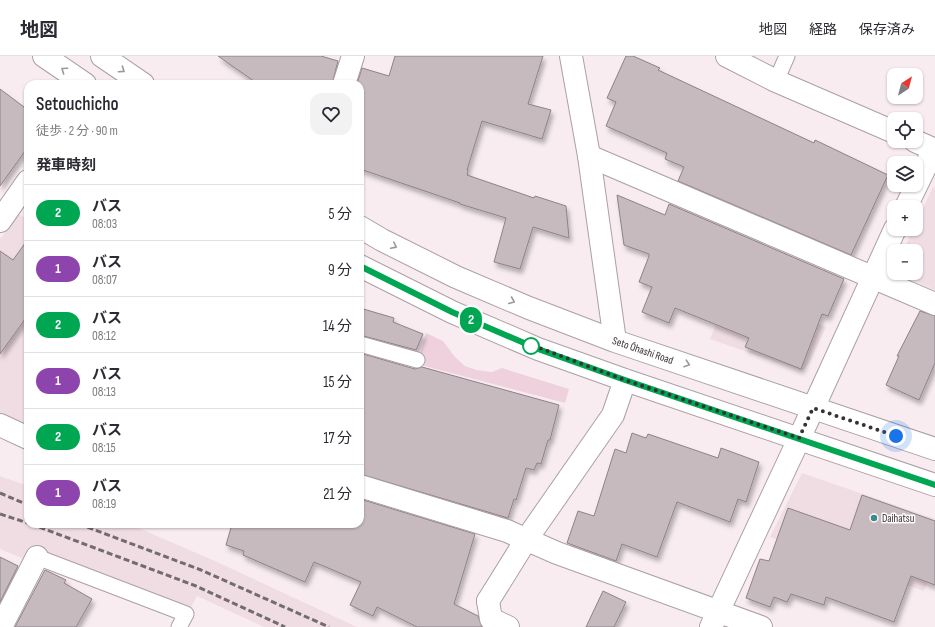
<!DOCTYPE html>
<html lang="ja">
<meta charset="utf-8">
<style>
body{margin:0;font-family:"Sofia Sans Condensed","Noto Sans JP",sans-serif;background:#f2f2f3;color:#2b2b33;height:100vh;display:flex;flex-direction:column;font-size:15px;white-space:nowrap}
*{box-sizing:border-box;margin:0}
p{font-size:13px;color:#7c7c81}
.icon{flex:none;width:22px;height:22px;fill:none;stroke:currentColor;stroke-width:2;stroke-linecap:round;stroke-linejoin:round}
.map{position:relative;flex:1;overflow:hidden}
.side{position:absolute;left:24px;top:24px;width:340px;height:448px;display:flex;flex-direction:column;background:#fff;border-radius:12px;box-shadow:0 1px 3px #0004}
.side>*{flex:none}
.badge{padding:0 8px;border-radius:13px;font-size:14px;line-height:26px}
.needle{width:26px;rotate:36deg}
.controls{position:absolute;left:887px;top:12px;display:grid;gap:8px}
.controls a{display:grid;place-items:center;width:36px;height:36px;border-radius:8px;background:#fff;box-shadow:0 1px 3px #0004;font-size:20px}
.you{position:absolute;width:20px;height:20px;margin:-10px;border:3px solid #fff;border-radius:50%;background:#1a73e8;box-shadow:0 0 0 6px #1a73e833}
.map>.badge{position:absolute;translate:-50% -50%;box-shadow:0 0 0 2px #fff}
h2{padding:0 12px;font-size:15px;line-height:36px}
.round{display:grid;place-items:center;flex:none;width:42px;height:42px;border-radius:12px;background:#f2f2f3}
.overview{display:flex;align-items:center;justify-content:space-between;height:68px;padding:0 12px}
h1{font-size:19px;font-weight:600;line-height:30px}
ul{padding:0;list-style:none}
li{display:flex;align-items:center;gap:12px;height:56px;padding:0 12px;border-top:1px solid #e1e1e2}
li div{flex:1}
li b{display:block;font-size:15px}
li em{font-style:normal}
li .badge{min-width:44px;font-weight:700;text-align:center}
header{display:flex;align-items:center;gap:24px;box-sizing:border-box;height:56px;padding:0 20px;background:#fff;border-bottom:1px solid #e1e1e2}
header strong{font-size:19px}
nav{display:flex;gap:22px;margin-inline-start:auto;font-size:14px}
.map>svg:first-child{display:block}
.built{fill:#f0dde4}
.green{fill:#efd0dd}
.building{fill:#c6babf;stroke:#8d8286;filter:url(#shadow)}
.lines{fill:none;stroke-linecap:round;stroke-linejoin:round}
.service-casing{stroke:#aba0a4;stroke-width:17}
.minor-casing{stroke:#aba0a4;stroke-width:24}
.tertiary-casing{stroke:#aba0a4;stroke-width:24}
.service{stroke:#fff;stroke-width:15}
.minor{stroke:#fff;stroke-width:22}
.tertiary{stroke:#fff;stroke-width:22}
.rail{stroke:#736c6f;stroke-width:3;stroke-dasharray:6 3;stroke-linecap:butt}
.oneway{stroke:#9b989a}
.line-casing{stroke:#fff;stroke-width:9}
.line{stroke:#00a651;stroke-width:6}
.walk{stroke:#373234;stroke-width:4;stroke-dasharray:0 7.2}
.stop-dot{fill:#fff;stroke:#00a651;stroke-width:2}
.poi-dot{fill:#40888c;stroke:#fffcfd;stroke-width:1.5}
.labels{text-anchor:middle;stroke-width:3;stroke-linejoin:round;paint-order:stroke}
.street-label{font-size:11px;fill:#373234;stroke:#fffcfd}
.poi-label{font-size:11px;fill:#373234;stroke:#fffcfd;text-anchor:start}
</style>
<header>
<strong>地図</strong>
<nav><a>地図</a><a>経路</a><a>保存済み</a></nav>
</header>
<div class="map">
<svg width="935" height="571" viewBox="0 0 935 571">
<defs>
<filter id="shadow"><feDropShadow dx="2.5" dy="4.5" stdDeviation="2" flood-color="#0004"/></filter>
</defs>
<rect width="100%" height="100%" fill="#f8ecf1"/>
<!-- built -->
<path class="built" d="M933 131 935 132V234L905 221 904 217H916V195H903L913 173H916V167Z
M19 158 28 164V372L0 359V183Z
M730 233 826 271 810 306 802 315 710 283Z
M802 417 935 463V506L924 535 770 481Z
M0 420 28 430V468H129L215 505 357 571H264L197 540 190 553 26 504 0 493Z"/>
<!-- green -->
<path class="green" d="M426 277 443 285 455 301 465 310 476 314 492 316 502 312 569 333 565 347 417 308Z"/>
<!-- building -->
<path class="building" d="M218 0H321L338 5 332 28H258Z
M395 0H543L528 48 551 54 542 83 482 65 467 114 468 115 467 119 534 142 535 140 566 150 569 182 533 171 520 213 494 206 506 162 460 148V147L360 113V28H357L362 12 389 20Z
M626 0H633L660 12 658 14 814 87 815 84 888 119 851 199 678 125 684 111 665 103 667 97 606 70 616 46 607 42Z
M0 33 28 54V91L0 130Z
M617 139 665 159 669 148 844 223 828 260 822 258 801 313 745 291 749 282 675 252 669 267 642 256 652 231 639 226 649 200V198L624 189Z
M28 183V259L0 298V195L13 204Z
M360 252 394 262 393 266 423 278 416 294 360 279Z
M920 255 935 260V307L919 344 886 329 899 300H897Z
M360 297 415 313 422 311 559 349 550 384H548L541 408 537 407 534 414 526 412 516 444 514 443 508 462 360 418Z
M632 377 646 382 648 378 718 402 721 392 759 406 746 446 738 443 730 466 677 446 657 501 622 488 616 505 567 487 578 455 594 460 615 393 626 397Z
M862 439 935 465V529L911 520 894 566 826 541 824 549 791 538 787 546 774 541 770 551 746 542 760 503 769 505 788 452 850 474Z
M360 443 475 478 454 548 478 560 482 571H417L377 551 373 560 350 549 361 526 314 506 305 526 243 499 244 495 226 489 232 468H360Z
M0 501 18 510 0 546Z
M45 514 66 524 64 527 92 543 76 571H15Z
M603 535 626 546 614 571H586Z"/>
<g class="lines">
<defs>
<path id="service" d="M776 25 787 0
M360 288 417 304
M37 501 186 558 179 571"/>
<path id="minor" d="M344 28 353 0
M589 100 935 248
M0 165 28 125
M0 369 28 382
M360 430 507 475 557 497 761 571
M488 545 491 563 508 571
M1 571 37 501
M711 571 799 383"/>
<path id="tertiary" d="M44 0 85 28
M102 0 143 28
M571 0 589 100 615 285
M727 0 776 25 894 76
M915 85 935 94
M906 151 934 93
M360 171 382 184 456 221 529 252 615 285 935 393
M360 210 452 256 538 293 625 324 935 429
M799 383 895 173
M488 545 526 484 613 359 625 324"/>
</defs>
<!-- service casing -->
<use href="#service" class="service-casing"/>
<!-- minor casing -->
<use href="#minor" class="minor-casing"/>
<!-- tertiary casing -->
<use href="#tertiary" class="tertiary-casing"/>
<!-- service -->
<use href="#service" class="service"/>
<!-- minor -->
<use href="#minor" class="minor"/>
<!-- tertiary -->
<use href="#tertiary" class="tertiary"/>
<!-- rail -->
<path class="rail" d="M0 437 28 449
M0 458 28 467
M31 468 196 530 285 571
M79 468 201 514 329 571"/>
</g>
<!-- one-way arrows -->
<defs><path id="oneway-chevron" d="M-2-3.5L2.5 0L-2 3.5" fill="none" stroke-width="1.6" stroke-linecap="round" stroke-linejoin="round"/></defs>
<g class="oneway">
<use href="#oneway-chevron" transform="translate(64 14) rotate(-145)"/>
<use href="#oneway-chevron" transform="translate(122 14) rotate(34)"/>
<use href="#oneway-chevron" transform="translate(394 190) rotate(26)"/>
<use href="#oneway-chevron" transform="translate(512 245) rotate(23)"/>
<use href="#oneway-chevron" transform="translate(687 308) rotate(18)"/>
</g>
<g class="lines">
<defs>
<path id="line" d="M360 210 452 256 538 293 625 324 935 429"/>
</defs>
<!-- line casing -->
<use href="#line" class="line-casing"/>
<!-- line -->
<use href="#line" class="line"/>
<!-- walk -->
<path class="walk" d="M531 290 526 287 625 324 799 382 813 352 896 380"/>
</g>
<!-- markers -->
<circle class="stop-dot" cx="531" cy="290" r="8"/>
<circle class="poi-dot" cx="874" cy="462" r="4"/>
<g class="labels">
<!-- street labels -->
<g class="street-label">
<text transform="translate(643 294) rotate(19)" y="4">Seto Ōhashi Road</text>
</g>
<!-- poi labels -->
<g class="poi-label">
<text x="882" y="466">Daihatsu</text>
</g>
</g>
</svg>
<div class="controls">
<a><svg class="needle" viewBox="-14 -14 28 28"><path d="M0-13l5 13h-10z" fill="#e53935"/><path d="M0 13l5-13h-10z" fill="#7c7c81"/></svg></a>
<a><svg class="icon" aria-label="locate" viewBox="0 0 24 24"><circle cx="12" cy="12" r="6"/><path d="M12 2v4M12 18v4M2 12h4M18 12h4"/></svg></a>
<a><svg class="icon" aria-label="layers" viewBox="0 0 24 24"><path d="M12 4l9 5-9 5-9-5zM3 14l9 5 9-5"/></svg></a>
<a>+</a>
<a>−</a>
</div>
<div class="you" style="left:896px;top:380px"></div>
<b class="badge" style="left:471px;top:264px;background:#00a651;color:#fff">2</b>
<section class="side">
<div class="overview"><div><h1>Setouchicho</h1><p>徒歩 · 2 分 · 90 m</p></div><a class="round"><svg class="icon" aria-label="heart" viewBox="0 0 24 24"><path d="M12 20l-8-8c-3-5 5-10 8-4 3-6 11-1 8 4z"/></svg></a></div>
<h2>発車時刻</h2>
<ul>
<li><span class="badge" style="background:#00a651;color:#fff">2</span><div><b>バス</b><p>08:03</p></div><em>5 分</em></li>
<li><span class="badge" style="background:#8e44ad;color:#fff">1</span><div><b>バス</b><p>08:07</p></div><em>9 分</em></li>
<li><span class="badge" style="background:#00a651;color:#fff">2</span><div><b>バス</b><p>08:12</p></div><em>14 分</em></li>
<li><span class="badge" style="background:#8e44ad;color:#fff">1</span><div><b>バス</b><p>08:13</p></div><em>15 分</em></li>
<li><span class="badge" style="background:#00a651;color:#fff">2</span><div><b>バス</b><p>08:15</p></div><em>17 分</em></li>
<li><span class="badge" style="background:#8e44ad;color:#fff">1</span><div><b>バス</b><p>08:19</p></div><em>21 分</em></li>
</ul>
</section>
</div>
